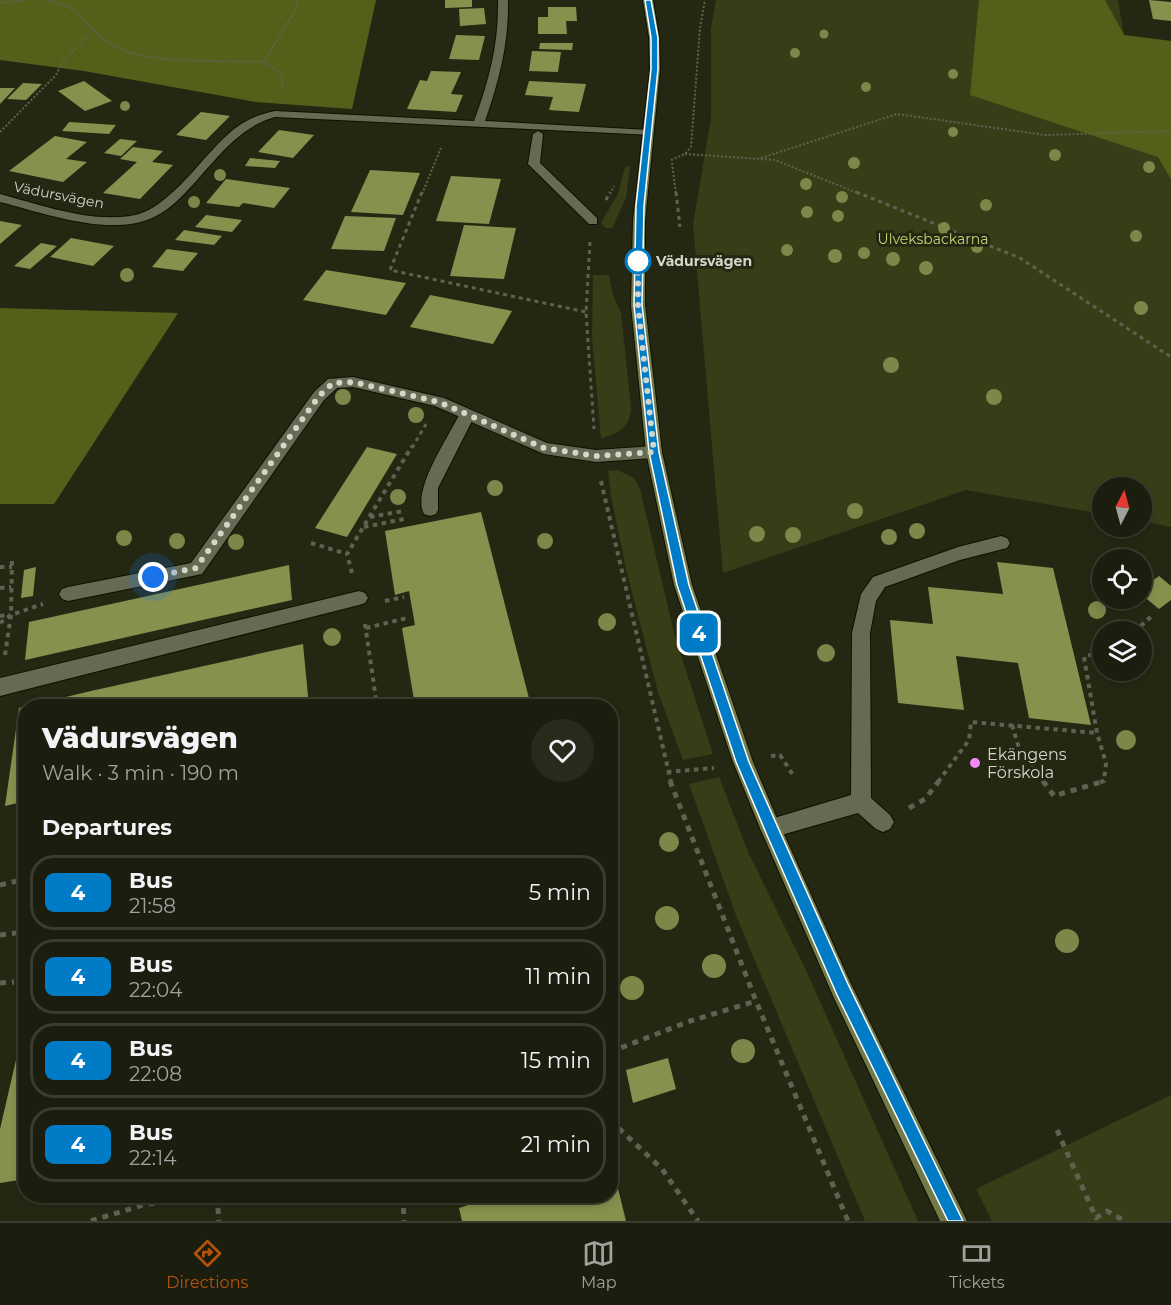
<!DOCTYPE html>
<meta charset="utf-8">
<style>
body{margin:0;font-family:Montserrat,sans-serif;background:#282b1c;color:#f1f3f6;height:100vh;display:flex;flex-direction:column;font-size:22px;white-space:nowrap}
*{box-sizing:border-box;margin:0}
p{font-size:20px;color:#a0a29e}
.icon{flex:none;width:33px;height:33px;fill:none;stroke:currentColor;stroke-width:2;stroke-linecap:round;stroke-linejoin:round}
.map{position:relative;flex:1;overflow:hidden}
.panel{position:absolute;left:18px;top:699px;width:600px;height:504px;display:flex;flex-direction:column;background:#1b1e0e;border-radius:24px;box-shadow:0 3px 9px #0003,0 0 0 2px #393c2e}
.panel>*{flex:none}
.badge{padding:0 12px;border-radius:9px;font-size:21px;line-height:39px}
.needle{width:39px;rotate:6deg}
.tools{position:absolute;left:1092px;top:477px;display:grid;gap:12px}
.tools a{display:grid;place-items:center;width:60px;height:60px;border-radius:50%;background:#1b1e0e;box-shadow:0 3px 9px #0003,0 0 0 2px #393c2e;font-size:30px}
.you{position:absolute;width:30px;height:30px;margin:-15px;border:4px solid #fff;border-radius:50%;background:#1a73e8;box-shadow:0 0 0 9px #1a73e833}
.map>.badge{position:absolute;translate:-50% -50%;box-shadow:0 0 0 3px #fff}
h2{padding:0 24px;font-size:22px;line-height:54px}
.round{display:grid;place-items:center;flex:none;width:63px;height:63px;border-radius:32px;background:#282b1c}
.head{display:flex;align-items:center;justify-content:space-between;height:102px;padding:0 24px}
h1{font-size:28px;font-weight:800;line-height:45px}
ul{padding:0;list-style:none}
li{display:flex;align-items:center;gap:18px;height:75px;margin:0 12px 9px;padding:0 12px;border:3px solid #393c2e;border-radius:24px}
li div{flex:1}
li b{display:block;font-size:22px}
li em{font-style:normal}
li .badge{min-width:66px;font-weight:700;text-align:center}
.menu{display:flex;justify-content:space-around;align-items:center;height:84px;border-top:2px solid #393c2e;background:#1b1e0e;font-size:16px;color:#a0a29e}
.menu a{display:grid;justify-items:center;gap:3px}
.menu .on{color:#b45309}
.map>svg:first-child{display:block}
.green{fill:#383d18}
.forest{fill:#565f1a}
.building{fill:#86914e}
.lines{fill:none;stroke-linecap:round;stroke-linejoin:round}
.lane-casing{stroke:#0e1001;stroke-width:2}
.street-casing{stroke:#0e1001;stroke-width:2}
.secondary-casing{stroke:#0e1001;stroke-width:2}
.path-far3{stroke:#5e6250;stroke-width:2;stroke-dasharray:2 2;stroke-linecap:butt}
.path-far2{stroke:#5e6250;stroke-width:3;stroke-dasharray:4 4;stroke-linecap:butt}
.path-far1{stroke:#5e6250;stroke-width:4;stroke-dasharray:4.5 4.5;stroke-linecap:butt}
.path{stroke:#5e6250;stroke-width:5;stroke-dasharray:6 6;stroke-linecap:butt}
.lane{fill:#656a53;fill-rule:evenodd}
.street{fill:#656a53;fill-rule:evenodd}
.secondary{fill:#727a49;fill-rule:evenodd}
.tree{fill:#7c8749}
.line{fill:#007cc6;stroke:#fff;stroke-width:1.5}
.walk{stroke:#d3d6c9;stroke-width:6;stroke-dasharray:0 10.8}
.stop-dot{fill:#fff;stroke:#007cc6;stroke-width:3}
.poi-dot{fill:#f28af3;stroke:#242813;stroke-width:2}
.labels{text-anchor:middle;stroke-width:6;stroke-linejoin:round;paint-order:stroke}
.far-street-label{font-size:14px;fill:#d3d6c9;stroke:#242813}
.far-park-label{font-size:14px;fill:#c4d475;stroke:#242813}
.far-stop-label{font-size:14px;font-weight:bold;fill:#d3d6c9;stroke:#242813;text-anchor:start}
.poi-label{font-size:16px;fill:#d3d6c9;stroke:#242813;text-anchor:start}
</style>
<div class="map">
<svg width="1171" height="1221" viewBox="0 0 1171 1221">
<rect width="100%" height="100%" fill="#242813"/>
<!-- green -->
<path class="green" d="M716 0H1118L1124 35 1171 41V527L1142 521V488H1102V514L966 490 723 573 693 225 711 118V29Z
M630 166 626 198 612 228H605L601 222 618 194 625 167Z
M593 275H609L613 295 621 313 631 408C630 427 619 434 601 438L592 338Z
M618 470 635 479 640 489 675 637 713 754 683 760 658 692 626 569 611 496 608 471Z
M719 777 749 854 804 966 918 1221H865L737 918 689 784Z
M1171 1095V1221H992L976 1189Z"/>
<!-- forest -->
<path class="forest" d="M0 0H376L352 109 256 102 84 71 0 60Z
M979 0H1105L1124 35 1171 41V179L1158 157 970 95Z
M0 308 178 313 54 504H0Z"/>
<!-- building -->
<path class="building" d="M445 0H472V7L445 8Z
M1149 0 1171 2V21L1153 19Z
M548 7H576L577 21H566L567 34H538V17H548Z
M484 8 486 24 460 26 459 9Z
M456 35 485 36 479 60 449 59Z
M540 43H573L572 50 539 49Z
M532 51 561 52 558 72 529 71Z
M431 71 461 72 451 94 463 95 456 112 407 109 420 80 427 81Z
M84 81 112 101 85 111 58 91Z
M529 81 586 84 579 112 549 110 553 97 525 95Z
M23 83 42 84 26 100 7 99Z
M0 88H15L0 104Z
M201 112 230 116 206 140 176 135Z
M69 122 116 125 109 134 62 131Z
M279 130 314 135 293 158 258 152Z
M55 136 87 142 66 159 87 162 63 182 9 171Z
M120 139 137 141 121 156 104 153Z
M133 147 163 151 152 162 173 165 140 199 103 193 137 162 120 159Z
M250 158 280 161 275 168 245 166Z
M370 170 420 173 403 215 351 212Z
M451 176 501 179 489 224 436 221Z
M226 179 290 188 274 208 243 203 239 207 206 203Z
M206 215 242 220 232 232 195 227Z
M345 216 396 218 384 251 331 249Z
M0 221 22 225 0 244Z
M464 225 516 228 504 279 450 276Z
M184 230 222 236 214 245 175 240Z
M71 238 114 246 93 266 50 257Z
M41 243 57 246 30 269 14 266Z
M167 249 198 253 183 271 152 267Z
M326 270 406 283 386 315 303 300Z
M430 295 512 311 493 344 410 327Z
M367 447 397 454 347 537 315 528Z
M481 512 531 706H441L440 700 415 706 402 628 415 625 409 591 395 595 385 531Z
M997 562 1053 568 1091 725 1029 718 1018 663 956 656 964 710 898 703 890 620 933 624 928 587 1003 594Z
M289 565 292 600 25 660 29 622Z
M36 567 33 596 21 598 24 570Z
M1159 576 1171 586V600L1159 609 1142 595V588Z
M303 644 309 706H28L91 691Z
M26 706V801L5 806 19 708Z
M25 1021 26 1179 0 1183V1129Z
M668 1058 676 1089 633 1103 626 1070Z
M611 1160 626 1221H462L459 1208 496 1196H610Z"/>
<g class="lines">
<defs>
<path id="lane" d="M538 131 543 134 540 163 597 218V224H589L528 164 533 134Z
M467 410 472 411 475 415 438 488V510L436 514 430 516 424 514C411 491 448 438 459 415L462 411Z
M1001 536 1007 538 1010 543 1007 548 960 560 885 587 876 601 870 633 871 798 890 815 894 822 890 829 883 832 876 829 858 813 771 838 764 835 760 828 764 821 851 795 852 633 861 594 873 577 958 547Z
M359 591 365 593 368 598 365 603 359 605 0 696V678Z"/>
<path id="street" d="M498 0H508C509 43 499 81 485 121L649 130 653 131V135L275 117C249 124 230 143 213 162 195 181 177 207 152 218 109 237 43 213 0 202V194C41 205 87 222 130 216 171 211 205 150 237 127 249 118 261 114 275 111L474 121C489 81 499 43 498 0Z
M353 377 444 398 547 443 596 450 654 446 660 448 662 452 660 456 654 458 596 462 544 454 435 406 353 387 337 388 324 400 202 574 68 601 62 599 59 594 62 589 68 587 191 563 314 392 328 379Z"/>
<path id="secondary" d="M643 0H653L659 37 660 69 645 221V305L662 452 692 585 753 762 778 821 850 982 967 1221H940L834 998 760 828 733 762 674 585 646 452 631 305 633 221 650 69 649 37Z"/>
</defs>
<!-- lane casing -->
<use href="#lane" class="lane-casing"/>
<!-- street casing -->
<use href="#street" class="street-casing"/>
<!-- secondary casing -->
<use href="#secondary" class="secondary-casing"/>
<!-- path-far3 -->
<path class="path-far3" d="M44 0C86 5 83 29 114 46 148 65 224 60 264 62L281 72 283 91
M0 3 28 0
M264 62 296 9 298 0
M0 132 56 75 63 61 92 31
M685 154 775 160 860 194
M761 158 897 114 1045 135 1171 131
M671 160 685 154 691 147 700 28 705 0
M672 163 676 194
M422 194 441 148
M610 194 614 186"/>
<!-- path-far2 -->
<path class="path-far2" d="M422 192 390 270 586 312
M676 192 680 227
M856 192 1020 258 1171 357
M606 200 610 192
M590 242 586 312 594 429
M412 448 426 424"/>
<!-- path-far1 -->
<path class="path-far1" d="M601 481 671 782
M370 517 403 511
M364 527 404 519
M311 543 347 554
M0 567H12
M352 573 347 554 412 446
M0 588 11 587
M385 601 404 597
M0 616 10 615
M0 623 11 615 43 604
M365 624 377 706
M366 628 407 618
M1134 632 1154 614
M5 655 11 615 12 558
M1012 725 1019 748 1044 782
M771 756 780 755 793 775
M667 772 714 768
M938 782 969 740 971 722 1097 733
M1100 782 1104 781 1106 763 1097 733 1084 657 1102 651"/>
<!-- path -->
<path class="path" d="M670 781 756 1001 848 1221
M1043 781 1054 796 1104 781
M909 808 925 799 939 781
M0 885 26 879
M0 935 23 932
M0 983 14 982
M610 1052 690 1021 756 1001
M610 1120 662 1169 698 1221
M1057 1130 1096 1218 1107 1211 1125 1221
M217 1196 219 1221
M403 1196 404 1221
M402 1203 422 1196
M143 1205 144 1196
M91 1221 143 1205 199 1196"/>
<!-- lane -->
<use href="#lane" class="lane"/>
<!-- street -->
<use href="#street" class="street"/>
<!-- secondary -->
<use href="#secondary" class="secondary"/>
</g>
<!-- trees -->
<g class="tree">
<circle cx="824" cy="34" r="4.5"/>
<circle cx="795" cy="53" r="5"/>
<circle cx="953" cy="74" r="5"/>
<circle cx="866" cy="87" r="5"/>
<circle cx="125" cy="106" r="5"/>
<circle cx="953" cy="132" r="5"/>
<circle cx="1055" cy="155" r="6"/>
<circle cx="854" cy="163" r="6"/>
<circle cx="1149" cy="167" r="6"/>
<circle cx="220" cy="175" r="6"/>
<circle cx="806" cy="184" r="6"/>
<circle cx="842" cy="197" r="6"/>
<circle cx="194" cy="202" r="6"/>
<circle cx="986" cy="205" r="6"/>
<circle cx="807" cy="212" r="6"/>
<circle cx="838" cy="216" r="6"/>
<circle cx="944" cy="228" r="6"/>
<circle cx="1136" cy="236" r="6"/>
<circle cx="977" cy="247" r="6"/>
<circle cx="787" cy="250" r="6"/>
<circle cx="864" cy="253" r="6"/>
<circle cx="835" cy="256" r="7"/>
<circle cx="893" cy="259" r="7"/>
<circle cx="926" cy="268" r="7"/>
<circle cx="127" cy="275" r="7"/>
<circle cx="1141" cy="308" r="7"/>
<circle cx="891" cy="365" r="8"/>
<circle cx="343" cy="397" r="8"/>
<circle cx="994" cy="397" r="8"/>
<circle cx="416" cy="415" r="8"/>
<circle cx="495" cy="488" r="8"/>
<circle cx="398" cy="497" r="8"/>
<circle cx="855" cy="511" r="8"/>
<circle cx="917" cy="531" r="8"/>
<circle cx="757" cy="534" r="8"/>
<circle cx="793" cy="535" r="8"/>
<circle cx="889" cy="537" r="8"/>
<circle cx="124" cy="538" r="8"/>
<circle cx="177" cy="541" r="8"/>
<circle cx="545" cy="541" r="8"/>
<circle cx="236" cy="542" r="8"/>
<circle cx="1097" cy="610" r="9"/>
<circle cx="607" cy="622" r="9"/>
<circle cx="332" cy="637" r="9"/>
<circle cx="826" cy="653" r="9"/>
<circle cx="1126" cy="740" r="10"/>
<circle cx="669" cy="842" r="10"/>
<circle cx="667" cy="918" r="12"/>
<circle cx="1067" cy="941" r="12"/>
<circle cx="714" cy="966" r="12"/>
<circle cx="632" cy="988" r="12"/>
<circle cx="743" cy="1051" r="12"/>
</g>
<!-- line -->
<path class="line" d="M645 0H651L658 38V69L644 206 642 305 659 452 689 585 749 762 776 823 848 984 960 1215 963 1221H948L837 995 766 833 736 762 677 585 649 452 634 305 636 206 651 69V38Z"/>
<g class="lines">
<!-- walk -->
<path class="walk" d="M153 577 196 568 319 396 333 383 353 382 439 402 544 448 596 456 654 452 638 305V261"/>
</g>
<!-- markers -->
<circle class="stop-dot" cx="638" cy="261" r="12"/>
<circle class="poi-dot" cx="975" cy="763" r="6"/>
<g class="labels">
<!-- far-street labels -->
<g class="far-street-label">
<text transform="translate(59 195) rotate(11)" y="5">Vädursvägen</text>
</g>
<!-- far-park labels -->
<g class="far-park-label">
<text x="933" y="244">Ulveksbackarna</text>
</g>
<!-- far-stop labels -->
<g class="far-stop-label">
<text x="656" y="266">Vädursvägen</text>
</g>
<!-- poi labels -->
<g class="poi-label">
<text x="987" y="760">Ekängens<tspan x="987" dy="18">Förskola</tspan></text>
</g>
</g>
</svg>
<div class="tools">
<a><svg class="needle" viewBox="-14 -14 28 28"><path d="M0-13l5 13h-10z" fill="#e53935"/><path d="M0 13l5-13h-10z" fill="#a0a29e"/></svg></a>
<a><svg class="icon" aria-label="locate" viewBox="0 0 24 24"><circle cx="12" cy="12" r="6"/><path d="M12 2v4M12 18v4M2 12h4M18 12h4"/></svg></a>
<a><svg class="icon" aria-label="layers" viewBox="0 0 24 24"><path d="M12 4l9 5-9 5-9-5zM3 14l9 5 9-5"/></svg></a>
</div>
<div class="you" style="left:153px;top:577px"></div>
<b class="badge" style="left:699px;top:633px;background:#007cc6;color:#fff">4</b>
<section class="panel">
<div class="head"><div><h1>Vädursvägen</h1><p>Walk · 3 min · 190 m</p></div><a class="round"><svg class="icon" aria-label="heart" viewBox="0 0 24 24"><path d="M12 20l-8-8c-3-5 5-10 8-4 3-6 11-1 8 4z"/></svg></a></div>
<h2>Departures</h2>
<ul>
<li><span class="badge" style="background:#007cc6;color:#fff">4</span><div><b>Bus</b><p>21:58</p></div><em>5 min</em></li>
<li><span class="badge" style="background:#007cc6;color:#fff">4</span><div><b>Bus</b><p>22:04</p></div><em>11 min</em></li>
<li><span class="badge" style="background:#007cc6;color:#fff">4</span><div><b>Bus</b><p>22:08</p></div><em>15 min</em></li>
<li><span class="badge" style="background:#007cc6;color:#fff">4</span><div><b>Bus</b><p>22:14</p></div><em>21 min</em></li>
</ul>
</section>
</div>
<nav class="menu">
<a class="on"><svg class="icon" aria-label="directions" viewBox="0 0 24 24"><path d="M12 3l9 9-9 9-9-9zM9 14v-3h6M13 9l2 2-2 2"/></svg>Directions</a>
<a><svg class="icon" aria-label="map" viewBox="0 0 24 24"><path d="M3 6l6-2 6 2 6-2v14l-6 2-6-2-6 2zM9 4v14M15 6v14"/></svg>Map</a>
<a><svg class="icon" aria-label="tickets" viewBox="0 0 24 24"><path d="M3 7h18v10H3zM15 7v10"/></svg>Tickets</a>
</nav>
